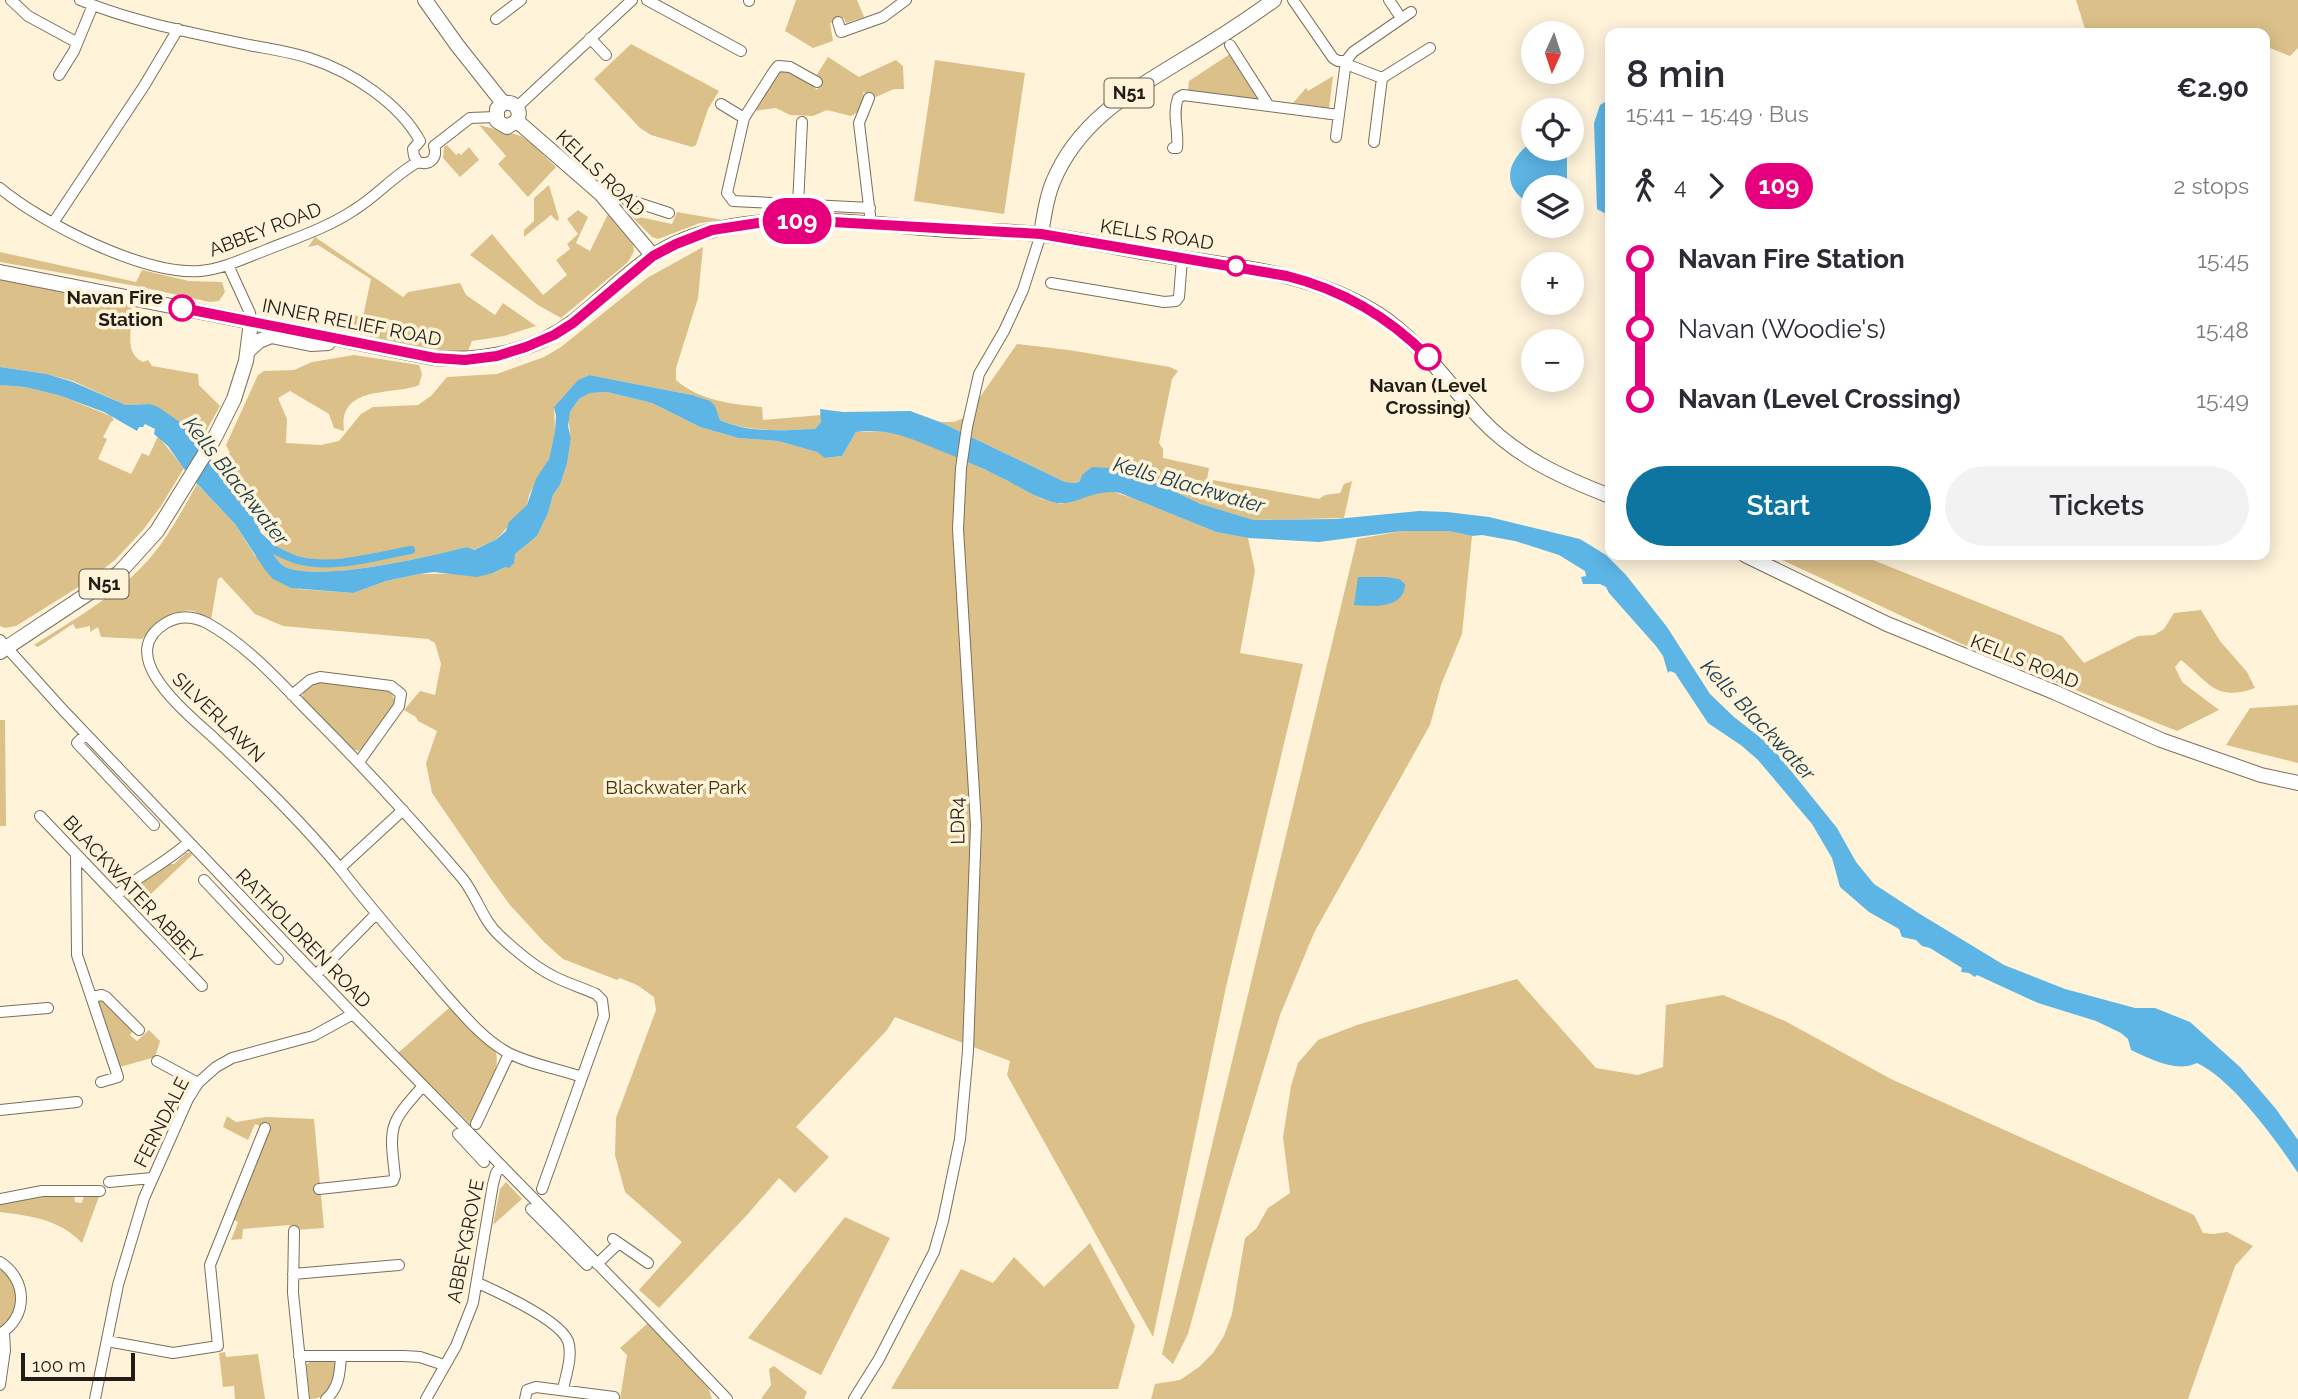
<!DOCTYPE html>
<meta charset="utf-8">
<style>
body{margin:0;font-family:Raleway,sans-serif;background:#f2f2f3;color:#2b2b33;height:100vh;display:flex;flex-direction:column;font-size:26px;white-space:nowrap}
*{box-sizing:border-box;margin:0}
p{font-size:23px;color:#7c7c81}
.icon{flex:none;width:38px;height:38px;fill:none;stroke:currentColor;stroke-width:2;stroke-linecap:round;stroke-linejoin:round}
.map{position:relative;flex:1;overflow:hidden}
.side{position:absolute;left:1605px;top:28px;width:665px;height:532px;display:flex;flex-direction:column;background:#fff;border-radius:14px;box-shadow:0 4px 18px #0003}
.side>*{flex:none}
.badge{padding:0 14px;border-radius:23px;font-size:24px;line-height:46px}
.needle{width:46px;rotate:183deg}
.buttons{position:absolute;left:1521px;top:21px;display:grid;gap:14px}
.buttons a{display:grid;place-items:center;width:63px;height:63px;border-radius:50%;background:#fff;box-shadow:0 4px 18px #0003;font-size:35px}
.scale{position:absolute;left:21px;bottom:18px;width:114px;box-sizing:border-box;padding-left:7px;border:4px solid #211d14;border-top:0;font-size:19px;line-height:24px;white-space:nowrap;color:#211d14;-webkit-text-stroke:5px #fff3da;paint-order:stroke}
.map>.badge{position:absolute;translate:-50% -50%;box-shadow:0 0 0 4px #fff}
.legs{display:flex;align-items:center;gap:10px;height:77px;padding:0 21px;font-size:23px}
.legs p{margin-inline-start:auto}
.headline{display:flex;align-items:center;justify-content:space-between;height:119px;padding:0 21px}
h1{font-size:38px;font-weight:600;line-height:52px}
.cta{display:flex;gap:14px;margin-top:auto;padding:14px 21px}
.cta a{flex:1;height:80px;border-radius:42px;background:#0e75a1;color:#fff;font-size:28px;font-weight:600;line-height:80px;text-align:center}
.cta a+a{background:#f2f2f3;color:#2b2b33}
ul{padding:0 21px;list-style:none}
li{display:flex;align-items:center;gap:24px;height:70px;font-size:26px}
li i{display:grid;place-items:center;width:10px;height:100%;margin:0 9px;background:currentColor}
li i::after{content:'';width:18px;height:18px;margin:-9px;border:5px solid;border-radius:50%;background:#fff}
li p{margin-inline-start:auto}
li:first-child i{background:linear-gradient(#0000 50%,currentColor 0)}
li:last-child i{background:linear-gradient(currentColor 50%,#0000 0)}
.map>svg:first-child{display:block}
.green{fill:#dbc089}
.water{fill:#5cb5e5}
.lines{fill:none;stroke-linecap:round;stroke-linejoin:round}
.canal{stroke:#5cb5e5;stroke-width:8}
.minor-casing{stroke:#7a6f5a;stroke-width:12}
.major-casing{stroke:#7a6f5a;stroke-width:16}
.minor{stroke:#fff;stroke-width:10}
.major{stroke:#fff;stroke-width:14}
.line-1-casing{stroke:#fff;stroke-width:16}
.line-1{stroke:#e6007e;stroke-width:10}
.stop-1-dot{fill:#fff;stroke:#e6007e;stroke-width:3.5}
.labels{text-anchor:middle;stroke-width:7;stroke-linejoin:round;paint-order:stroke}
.shield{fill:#fff3da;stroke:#645d4f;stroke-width:2}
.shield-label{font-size:18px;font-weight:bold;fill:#211d14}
.street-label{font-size:19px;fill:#211d14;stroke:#fff3da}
.stop-label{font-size:19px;font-weight:bold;fill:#211d14;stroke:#fff3da;text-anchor:end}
.park-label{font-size:19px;fill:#3f300b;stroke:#fff3da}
.water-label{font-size:21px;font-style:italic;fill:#163d51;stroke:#fff3da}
</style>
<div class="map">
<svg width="2298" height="1399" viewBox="0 0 2298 1399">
<rect width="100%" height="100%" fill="#fff3da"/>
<!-- green -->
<path class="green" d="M796 0H857L864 17 846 23 844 18 830 23 833 41 813 48 785 31Z
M2076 0H2298V48L2290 56 2265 46 2264 33H2096L2085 29Z
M631 44 719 91 708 109 696 145 692 147 651 135 640 128 594 79Z
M1230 54 1260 100 1188 90 1189 81Z
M828 57 859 77 896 60 903 66 904 89H894L876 97 863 92C866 103 862 111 851 116L827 110 813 116 790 115 776 108 753 111 779 71 785 69 810 83 817 90 823 80 816 76Z
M935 60 1025 73 1004 214 914 201Z
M1333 76 1329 108 1293 103 1306 88 1308 91Z
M479 125 521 136 533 145 556 167 528 197 498 164 506 156Z
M447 145 456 155 459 153 461 155 469 147 479 160 460 177 443 158 444 147Z
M549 185 559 219 557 221 551 215 524 237V230L534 221V198Z
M578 210 588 217 576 243 590 251 608 214 633 245 634 251 628 262 561 318 538 305 470 255 492 234 543 295 567 275 556 260 570 249 567 244 578 234 567 219Z
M677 212 723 220 700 223 658 239 652 237 630 215 672 224Z
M315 237 403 297 408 292 460 283 466 295 495 315 503 303 536 326 504 336 472 341 468 351C426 353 382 338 341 330L337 320 339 312 363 317 371 279 318 245 308 247Z
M703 247 698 298 676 368V380C700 401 732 404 762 407L763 420 821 415V422L815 429C782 430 752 433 720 420L715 407 692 395 589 375 578 380 554 407 555 431 549 459 529 495 527 505 497 539 473 550 467 547C427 557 325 581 288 568 281 566 276 559 273 553L277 547C255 528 230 487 214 462L230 453 226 445 258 375 264 371 294 370 312 362 354 355 419 365 422 374 419 385C392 396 338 384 344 431L334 428 329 414 290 391 278 398 287 419 286 443 321 445 339 441 361 414 373 407 418 405 431 396 447 377 497 374 544 357 561 347 647 278Z
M0 252 136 282 142 270 189 281 222 282 225 292 219 301 210 302 136 286 0 262Z
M0 278 131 305C135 325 121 352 143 362L148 360 152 366 198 374 199 385 220 406 200 442 190 429 150 404 126 405 73 381 47 374 0 367Z
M1017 344 1069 350 1170 367 1178 371 1172 379 1159 443 1163 449V458L1209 468 1207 479 1319 499 1325 495 1340 493 1344 484 1352 481 1344 518 1254 520 1201 504 1154 482 1109 468 1082 475 1081 480 1075 483 1065 482 940 422H954L966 417Z
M0 385 25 387 58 395 111 416 114 420 111 422 103 437 107 439 98 459 131 474 142 453 149 456 158 436 184 468 161 506 143 530 115 560 88 581 16 626 5 628 0 626Z
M607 392 652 403 700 427 738 438 778 441 817 452 826 458 842 456 856 432 888 431 912 437 997 475 1042 499 1061 504 1108 490 1135 499 1216 532 1248 538 1255 571 1240 653 1303 664 1226 987 1153 1337 1007 1075 1010 1061 895 1017 887 1030 796 1127 829 1157 795 1193 779 1178 747 1215 659 1308 639 1290 682 1242 625 1192 615 1155 616 1118 656 1010 654 997 637 985 620 978 617 980 563 959 544 942 510 905 491 879 432 793 426 763 437 731 418 721 416 717 404 710 420 691 435 695 441 664 435 643 428 639 283 626 255 614 221 577 218 579 211 620C207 618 201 614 196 612 177 605 154 626 142 639L101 637 98 627 90 632V626L76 629 73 624 38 647 34 645C79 616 129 589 161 544 174 526 186 504 197 484L235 524 255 556 298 589 353 593 386 581 419 574 493 573 505 567 515 554 537 536 548 513 553 495 560 485 567 464 571 438 568 418 570 412 579 399 590 393Z
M1430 530 1449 531 1472 536 1462 634 1441 685 1430 725 1314 933 1280 1015 1227 1191 1188 1334 1173 1364 1162 1354 1357 539 1402 531Z
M1780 555H1865L1873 560 2062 636 2084 663 2138 636 2154 635 2164 629 2174 613 2201 610 2220 641 2247 672 2255 688C2215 702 2210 683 2181 660L2175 667 2182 682 2219 710 2177 731 1964 645 1778 558Z
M322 682 387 689C393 696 396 699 394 708L362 751 352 750 303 699C301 688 312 684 322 682Z
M2298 705V763L2226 745 2250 708Z
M0 720H5L6 826H0Z
M191 852 192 855 134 910 129 905 128 892 168 864H174L186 853Z
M1517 979 1596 1068 1638 1075 1663 1067 1666 1005 1723 995 1785 1021 1891 1079 2194 1215 2203 1233 2214 1234 2227 1232 2253 1246 2235 1266 2188 1399H1151L1155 1384 1180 1380 1199 1367 1213 1353 1224 1336 1232 1314 1245 1238 1256 1229 1268 1208 1290 1193 1283 1137 1291 1086 1298 1063 1318 1040 1357 1025Z
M101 998 133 1031 130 1035 137 1041 149 1030 160 1041 155 1057 120 1067 96 1004Z
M449 1008 494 1047C505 1069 481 1104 471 1125L398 1053Z
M227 1116 236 1122 266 1117 314 1119 324 1228 296 1230 289 1225 243 1229 242 1239 231 1240 238 1222 232 1219 268 1129 255 1124 248 1140 223 1127Z
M506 1182 522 1199 493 1225 500 1189Z
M42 1194 74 1195 75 1202 82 1203 84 1195 100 1194 82 1243C59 1219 31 1216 0 1212V1203Z
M845 1217 890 1238 821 1375 748 1338Z
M1090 1243 1135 1326 1118 1389H891L961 1269 993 1283 1014 1257 1044 1287Z
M0 1267C25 1288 20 1308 0 1330Z
M648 1323 709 1389 712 1399H620L627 1355 620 1348Z
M225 1352 226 1357 258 1354 265 1399H235L234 1386 223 1387 219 1353Z
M332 1360 336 1364C334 1381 330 1399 310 1399L306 1365 310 1361Z
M774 1366 807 1392 804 1399H761L771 1385 769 1369Z"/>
<!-- water -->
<path class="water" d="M1610 99V216L1597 209 1594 123 1600 105Z
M1533 141V149H1567V187H1533V205C1500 189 1505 161 1533 141Z
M0 367 47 374 73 382 126 405 150 404 158 407 190 429 255 520 261 533 277 547 273 553C276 559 281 566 288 568 325 581 427 557 467 547L474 550 497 539 506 531 509 522 527 505 536 479 549 459 555 431 556 416 554 407 578 380 589 375 692 395 710 401 715 406 720 420C752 434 782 430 815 429L821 422 820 409 843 412 910 411 940 422 1065 482 1075 483 1080 481 1082 475 1092 467 1109 468 1154 482 1201 504 1254 520 1336 519 1419 511 1447 512 1489 517 1580 539 1606 555 1626 575 1667 627 1710 694 1734 717 1771 746 1837 828 1856 862 1874 884 1920 914 2004 965 2065 989 2135 1008H2155L2190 1022 2240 1067 2276 1109 2298 1140V1173C2276 1140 2232 1079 2197 1063 2176 1073 2151 1059 2131 1050L2128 1039 2121 1033 2096 1021 2038 1003 1977 975 1975 977 1969 973 1961 972 1962 968 1930 948 1922 946 1916 940 1902 937 1899 929 1869 912 1840 887 1832 858 1812 824 1758 760 1742 746 1708 723 1675 673 1670 671 1668 673 1663 656 1656 646 1609 593 1606 587 1600 584H1583L1581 577 1586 576 1585 571 1559 555 1515 541 1482 535 1472 536 1449 531H1402L1319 542 1248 538 1216 532 1120 493C1094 488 1077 506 1057 503 1036 499 1018 485 998 476 981 467 962 460 944 452 914 440 890 427 856 432L842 456 825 458 817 452 778 441 738 438 700 427 652 403 607 392 590 393 579 399 570 412 568 426 571 438 567 464 560 485 553 495 548 513 537 536 515 554 514 563 509 568 505 567 493 573 477 577 434 572 419 574 386 581 353 593 291 588 273 579 265 570 235 524 187 473 168 446 154 434 155 429 145 424 143 427H139L137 431 104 412 58 395 25 387 0 385Z
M1358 577H1386L1399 579 1405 584C1404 610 1372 606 1354 605Z"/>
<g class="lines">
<!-- canal -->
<path class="canal" d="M267 547C278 551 287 557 297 560 333 570 376 556 411 550"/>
<defs>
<path id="minor" d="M11 0 28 16 76 42
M80 0C133 22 193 33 249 45 270 49 292 52 312 59 352 72 400 104 420 141
M647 0 741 51
M1293 0 1333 58 1338 61H1346L1336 137
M1389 0 1401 18
M749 1V0
M496 19 521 0
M838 22 841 32 883 17 906 0
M590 38 606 55
M1230 45 1269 106
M1346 61 1353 52 1411 12
M1346 64 1382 78 1374 142
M59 75 74 51 93 5
M1382 78 1430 48
M817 82 790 67 778 66 774 71 744 118 727 193 733 201 870 208
M869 98 859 123 870 215
M721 104 744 118
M517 107 632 0
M434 146 470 118 496 117
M1173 148H1177C1179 131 1172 114 1178 98L1183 95 1339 115
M418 162C430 166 438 158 434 146
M418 162 414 156 413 149 420 141
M0 188C43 224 144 275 200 271 223 269 245 258 266 250 296 238 327 228 354 210 377 196 394 175 418 162
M601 194H611L669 213
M798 205 802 122
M53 223 144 86 178 29
M228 265 250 313 251 322
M1051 283 1164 302 1176 301 1179 297 1182 259
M0 640 63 710 353 1014 631 1298 727 1399
M292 695 310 680 320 677 391 686 401 694 399 706 359 762
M86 734 77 743 154 825
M40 816 202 986
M76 854 77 955 118 1077 101 1082
M340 868 403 810
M204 880 278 959
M116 896C140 874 165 864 189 842
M316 975 375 915
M91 997 102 995 106 997 139 1030
M0 1012 48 1008
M157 1061 198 1083
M0 1110 77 1102
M476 1124 509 1054
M458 1134 484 1162
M109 1182 152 1178
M319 1189 393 1181 395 1176C389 1125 389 1124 423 1086
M542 1189 604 1016 602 1000 596 994C583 988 569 984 555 977 536 968 516 951 500 936 483 921 477 897 463 879 413 820 361 764 306 709 276 678 245 644 207 623 193 616 179 615 166 623 111 656 191 716 216 740 260 781 304 824 342 871 374 912 408 951 442 991 461 1012 480 1036 505 1051 525 1063 559 1069 582 1077
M0 1199 42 1191H100
M531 1209 587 1265
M294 1231 293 1293 304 1399
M613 1239 648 1263
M0 1262C28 1280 28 1317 0 1334
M597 1264 619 1243
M293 1274 399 1265
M478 1283C498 1292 560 1320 568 1341 573 1355 566 1375 563 1389
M107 1341 173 1353 218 1346 210 1265 265 1128
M299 1356H404L420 1357 444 1365
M0 1385 5 1350 4 1332
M95 1399 118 1285 144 1198 188 1099 198 1083 216 1067 232 1058 313 1036 353 1014
M326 1399C339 1388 340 1373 341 1356
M426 1399 456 1346 473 1303 493 1184 496 1173 501 1166
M525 1399 527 1390 536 1387 614 1397
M854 1399 879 1359 934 1252 943 1221 960 1139 968 1051 976 825 958 529 961 468 967 427 979 374 1004 331 1023 290 1041 234"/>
<path id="major" d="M425 0 457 45 503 103
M503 103 497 109V121L507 127 517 121
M503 103C515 101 522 110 517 121
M517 121 601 194 653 256
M1041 234C1044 217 1046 198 1053 182 1077 123 1128 93 1179 62 1211 43 1244 22 1274 0
M0 272 433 358C482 362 534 352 574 321 601 300 626 273 654 255 681 238 715 228 746 224 812 215 881 225 947 230 980 232 1013 230 1045 235 1086 240 1126 250 1167 256 1240 267 1314 273 1378 314 1421 342 1448 384 1482 420 1517 457 1563 478 1610 496
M248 351 259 341 271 336 311 344 328 343
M1745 555 1887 624 2054 692 2161 740 2261 775 2298 783
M0 652 119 573 157 531 214 439 234 399 246 361 251 322"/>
</defs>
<!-- minor casing -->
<use href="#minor" class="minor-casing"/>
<!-- major casing -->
<use href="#major" class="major-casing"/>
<!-- minor -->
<use href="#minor" class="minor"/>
<!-- major -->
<use href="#major" class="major"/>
</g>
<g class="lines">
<defs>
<path id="line-1" d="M182 308 435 358 465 360 497 356 526 347 554 335 573 323 653 256 676 244 712 230 758 223 798 220 1041 234 1287 276C1343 290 1388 316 1428 357"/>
</defs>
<!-- line-1 casing -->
<use href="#line-1" class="line-1-casing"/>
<!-- line-1 -->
<use href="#line-1" class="line-1"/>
</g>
<!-- markers -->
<g class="stop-1-dot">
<circle cx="1236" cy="266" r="9"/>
<circle cx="182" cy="308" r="12"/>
<circle cx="1428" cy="357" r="12"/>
</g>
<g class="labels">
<!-- shield labels -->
<g class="shield">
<rect x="1104.5" y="78.5" width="49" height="29" rx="5"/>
<rect x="79.5" y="569.5" width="49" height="29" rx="5"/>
</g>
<g class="shield-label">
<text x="1129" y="99">N51</text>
<text x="104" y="590">N51</text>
</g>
<!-- street labels -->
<g class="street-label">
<text transform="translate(601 173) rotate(44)" y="7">KELLS ROAD</text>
<text transform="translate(265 229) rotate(-21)" y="7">ABBEY ROAD</text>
<text transform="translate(1157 234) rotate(9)" y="7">KELLS ROAD</text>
<text transform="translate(352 322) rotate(11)" y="7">INNER RELIEF ROAD</text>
<text transform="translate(2025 661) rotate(22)" y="7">KELLS ROAD</text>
<text transform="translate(219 717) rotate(44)" y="7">SILVERLAWN</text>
<text transform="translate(957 821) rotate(-91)" y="7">LDR4</text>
<text transform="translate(133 889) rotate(47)" y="7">BLACKWATER ABBEY</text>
<text transform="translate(304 938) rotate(46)" y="7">RATHOLDREN ROAD</text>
<text transform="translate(161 1122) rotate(-63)" y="7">FERNDALE</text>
<text transform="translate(465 1241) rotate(-79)" y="7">ABBEYGROVE</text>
</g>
<!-- stop labels -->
<g class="stop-label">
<text x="163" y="304">Navan Fire<tspan x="163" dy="22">Station</tspan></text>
<text x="1428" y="392" text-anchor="middle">Navan (Level<tspan x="1428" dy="22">Crossing)</tspan></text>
</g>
<!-- park labels -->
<g class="park-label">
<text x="676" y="794">Blackwater Park</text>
</g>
<!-- water labels -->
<g class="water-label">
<text transform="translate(236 481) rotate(52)" y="7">Kells Blackwater</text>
<text transform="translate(1189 485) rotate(16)" y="7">Kells Blackwater</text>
<text transform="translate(1758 720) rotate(47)" y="7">Kells Blackwater</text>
</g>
</g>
</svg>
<div class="buttons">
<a><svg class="needle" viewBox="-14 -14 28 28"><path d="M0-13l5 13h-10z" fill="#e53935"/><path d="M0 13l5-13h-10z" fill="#7c7c81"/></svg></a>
<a><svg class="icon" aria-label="locate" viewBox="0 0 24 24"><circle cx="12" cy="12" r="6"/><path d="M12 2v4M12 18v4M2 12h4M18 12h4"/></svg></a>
<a><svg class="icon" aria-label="layers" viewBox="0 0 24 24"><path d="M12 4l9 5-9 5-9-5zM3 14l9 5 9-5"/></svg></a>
<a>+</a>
<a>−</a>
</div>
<div class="scale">100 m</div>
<b class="badge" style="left:797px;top:221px;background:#e6007e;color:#fff">109</b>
<section class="side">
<div class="headline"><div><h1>8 min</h1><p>15:41 – 15:49 · Bus</p></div><b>€2.90</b></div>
<div class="legs"><svg class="icon" aria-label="walk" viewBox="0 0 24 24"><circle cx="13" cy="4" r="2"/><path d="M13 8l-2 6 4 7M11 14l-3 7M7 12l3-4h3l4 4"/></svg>4<svg class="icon" aria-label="forward" viewBox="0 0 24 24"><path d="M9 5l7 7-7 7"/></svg><b class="badge" style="background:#e6007e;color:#fff">109</b><p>2 stops</p></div>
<ul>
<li><i style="color:#e6007e"></i><b>Navan Fire Station</b><p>15:45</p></li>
<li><i style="color:#e6007e"></i><span>Navan (Woodie's)</span><p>15:48</p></li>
<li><i style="color:#e6007e"></i><b>Navan (Level Crossing)</b><p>15:49</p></li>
</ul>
<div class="cta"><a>Start</a><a>Tickets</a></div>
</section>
</div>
